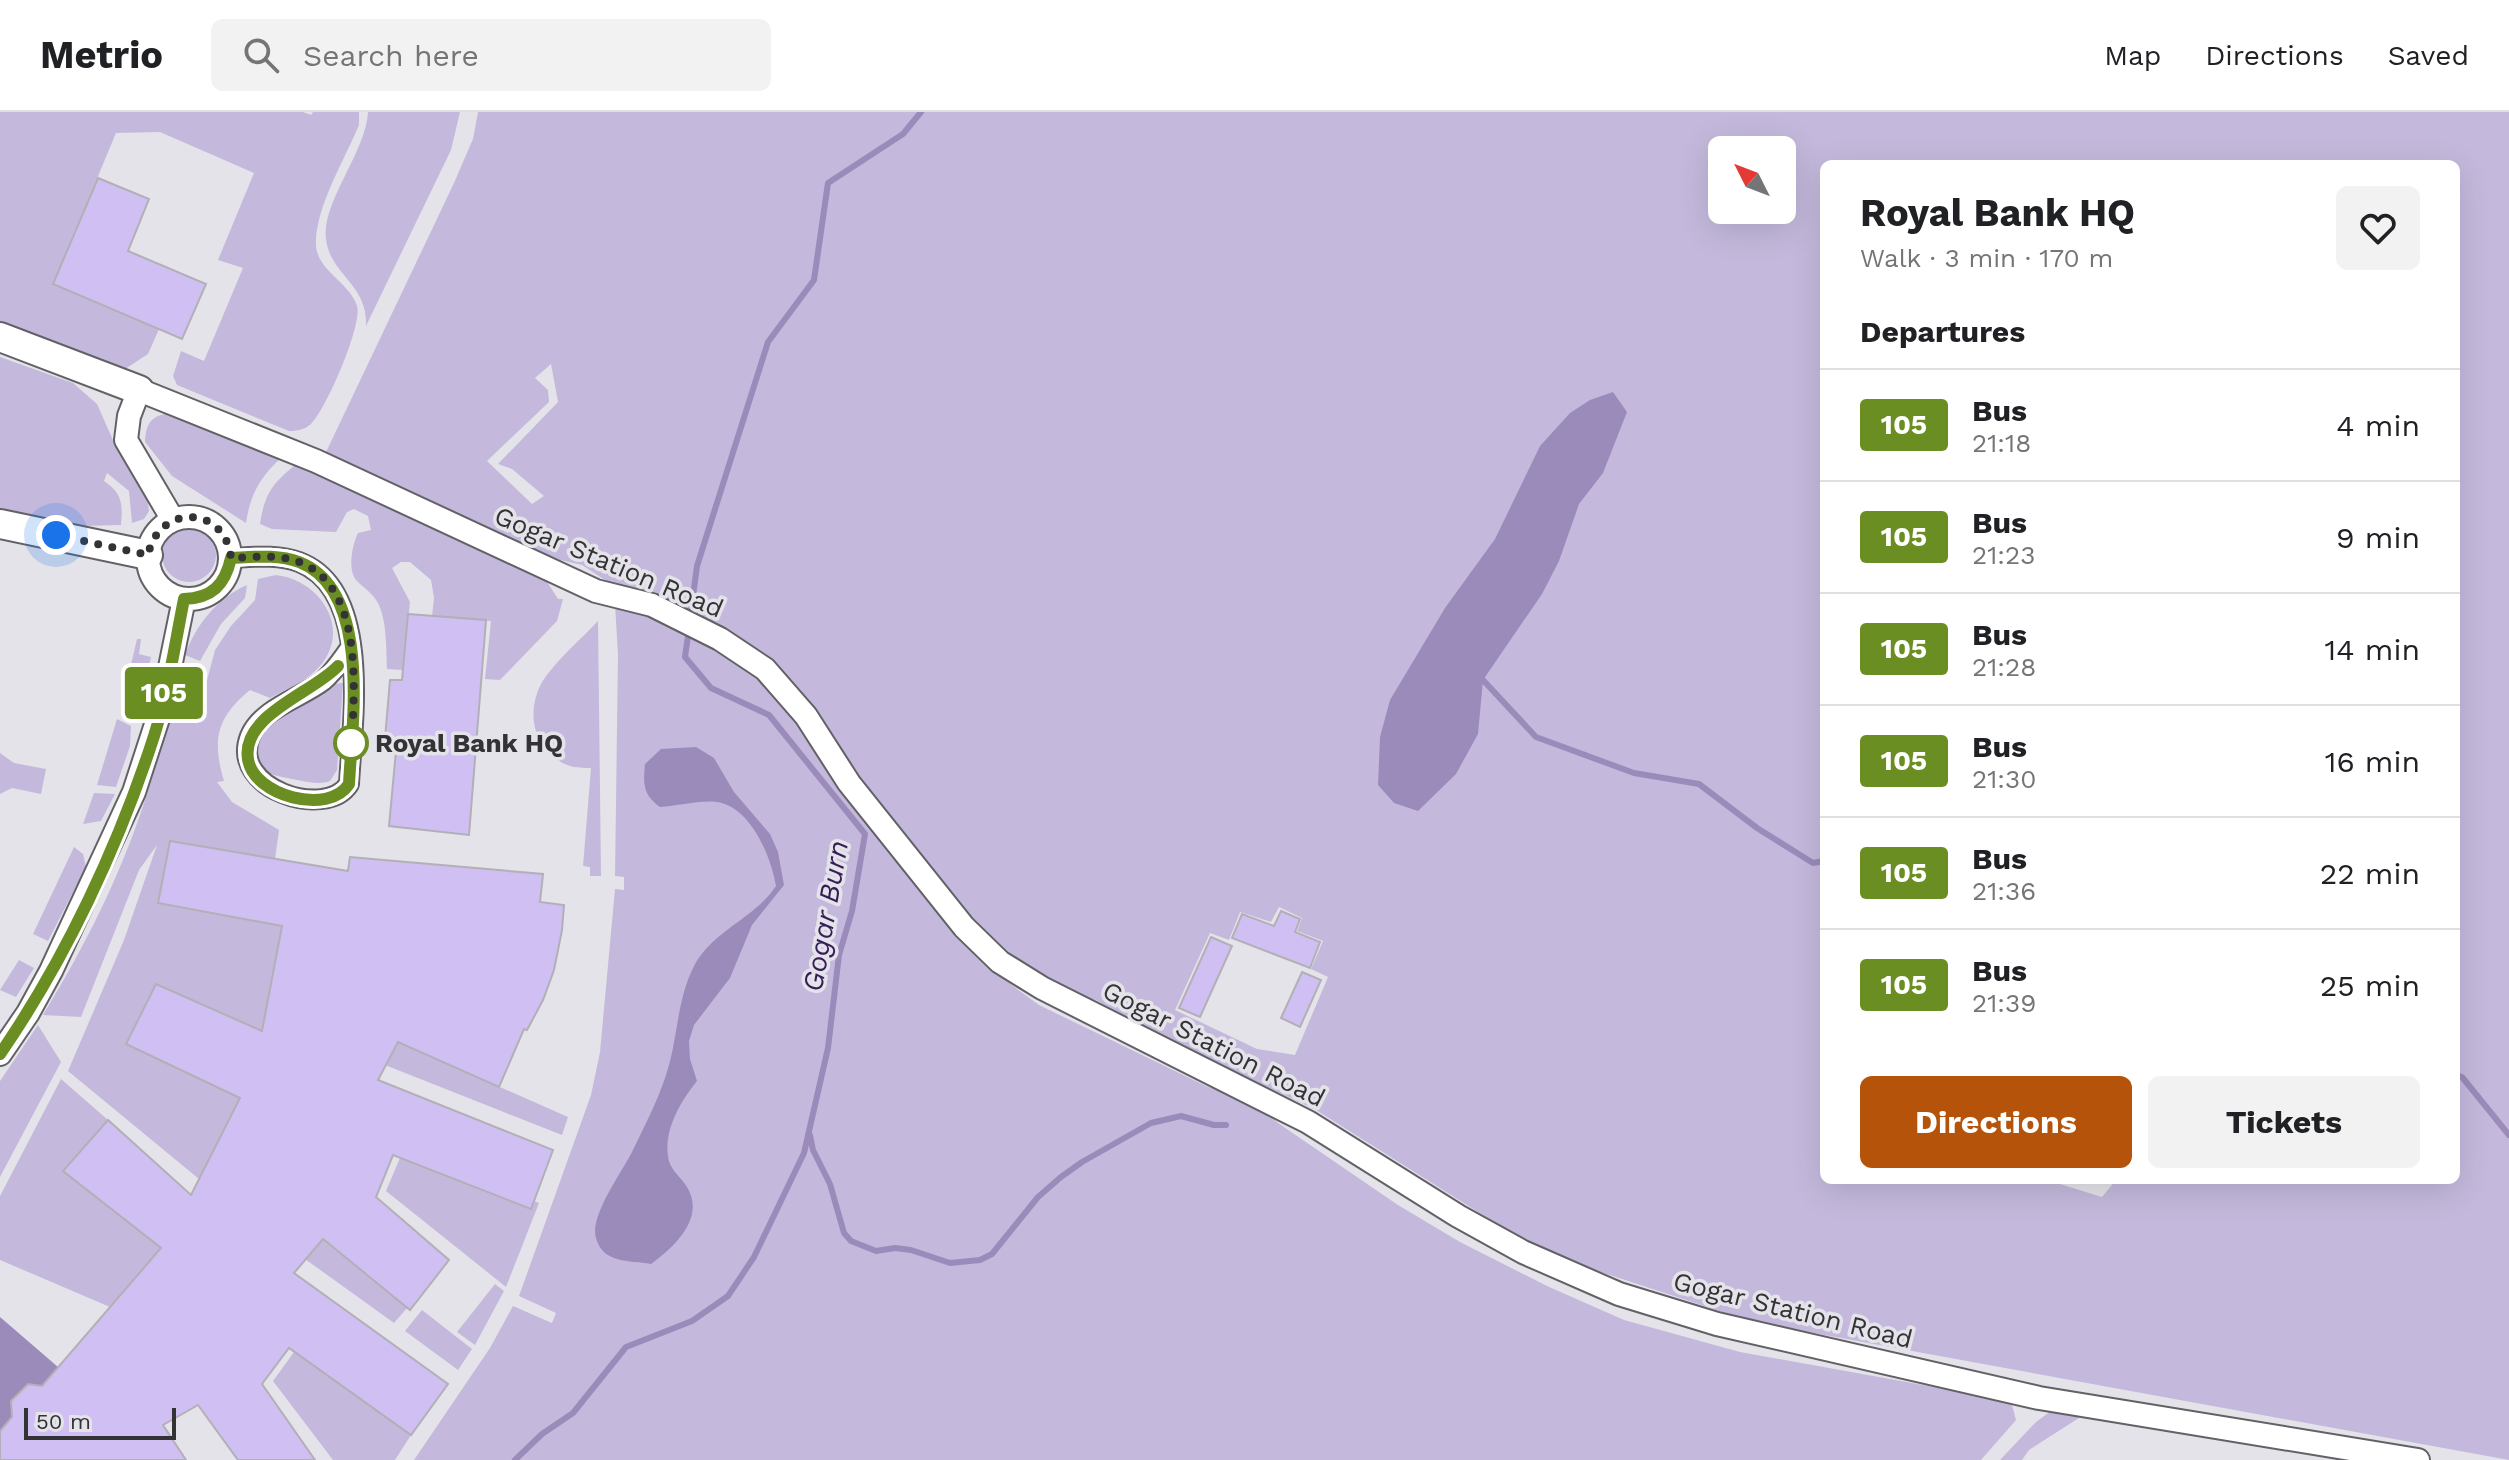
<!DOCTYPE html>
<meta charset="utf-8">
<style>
body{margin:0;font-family:"Work Sans",sans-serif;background:#f2f2f2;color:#202124;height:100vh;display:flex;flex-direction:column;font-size:30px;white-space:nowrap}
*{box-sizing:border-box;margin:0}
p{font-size:26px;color:#757577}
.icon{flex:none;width:44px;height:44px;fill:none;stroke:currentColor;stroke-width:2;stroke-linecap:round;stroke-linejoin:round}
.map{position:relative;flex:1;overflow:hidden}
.side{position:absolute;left:1820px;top:48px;width:640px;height:1024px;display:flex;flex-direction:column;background:#fff;border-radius:12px;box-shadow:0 8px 32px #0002}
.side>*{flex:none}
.badge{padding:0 16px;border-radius:6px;font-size:28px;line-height:52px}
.needle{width:52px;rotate:312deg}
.controls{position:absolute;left:1708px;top:24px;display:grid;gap:16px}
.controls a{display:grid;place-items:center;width:88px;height:88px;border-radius:12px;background:#fff;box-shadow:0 8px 32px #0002;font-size:40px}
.scale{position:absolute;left:24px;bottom:20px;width:152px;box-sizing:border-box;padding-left:8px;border:4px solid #333335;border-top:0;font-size:22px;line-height:28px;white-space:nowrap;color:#333335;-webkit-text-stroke:6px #e4e3e9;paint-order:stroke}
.you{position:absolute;width:40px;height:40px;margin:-20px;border:6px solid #fff;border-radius:50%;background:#1a73e8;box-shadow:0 0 0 12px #1a73e833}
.map>.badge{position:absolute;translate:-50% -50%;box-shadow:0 0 0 4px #fff}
h2{padding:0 40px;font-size:30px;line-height:72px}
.round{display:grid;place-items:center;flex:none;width:84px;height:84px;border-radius:12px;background:#f2f2f2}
.summary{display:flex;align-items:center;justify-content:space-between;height:136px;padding:0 40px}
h1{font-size:38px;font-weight:700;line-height:60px}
.cta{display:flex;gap:16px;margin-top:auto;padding:16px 40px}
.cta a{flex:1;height:92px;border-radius:12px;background:#b45309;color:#fff;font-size:32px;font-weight:700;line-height:92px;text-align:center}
.cta a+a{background:#f2f2f2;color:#202124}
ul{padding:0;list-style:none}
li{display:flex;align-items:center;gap:24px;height:112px;padding:0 40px;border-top:2px solid #e0e0e0}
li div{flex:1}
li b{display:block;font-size:30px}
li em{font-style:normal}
li .badge{min-width:88px;font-weight:700;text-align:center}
header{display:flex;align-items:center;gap:48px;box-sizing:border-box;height:112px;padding:0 40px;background:#fff;border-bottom:2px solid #e0e0e0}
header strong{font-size:38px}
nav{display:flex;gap:44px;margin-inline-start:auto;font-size:28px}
.search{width:560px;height:72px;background:#f2f2f2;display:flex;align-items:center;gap:20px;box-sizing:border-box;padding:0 28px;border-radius:12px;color:#757577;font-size:30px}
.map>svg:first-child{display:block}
.green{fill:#c4b9dc;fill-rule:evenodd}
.water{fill:#9b8bbb}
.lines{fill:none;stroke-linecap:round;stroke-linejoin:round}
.stream{stroke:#9b8bbb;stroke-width:6}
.building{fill:#d0bff2;stroke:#b2b0b6;stroke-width:2}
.minor-casing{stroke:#626166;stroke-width:22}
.tertiary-casing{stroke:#626166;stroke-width:26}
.primary-casing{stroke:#626166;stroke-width:32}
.minor{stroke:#fff;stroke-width:18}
.tertiary{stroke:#fff;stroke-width:22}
.primary{stroke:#fff;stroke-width:28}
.line-casing{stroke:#fff;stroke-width:18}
.line{stroke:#6b8e23;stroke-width:12}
.walk{stroke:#333335;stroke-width:8;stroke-dasharray:0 14.4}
.stop-dot{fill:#fff;stroke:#6b8e23;stroke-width:4}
.labels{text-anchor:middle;stroke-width:7;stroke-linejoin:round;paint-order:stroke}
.street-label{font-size:26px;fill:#333335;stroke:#e4e3e9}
.stop-label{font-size:26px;font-weight:bold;fill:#333335;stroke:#e4e3e9;text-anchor:start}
.water-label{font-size:28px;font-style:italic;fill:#361d58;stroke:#e4e3e9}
</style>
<header>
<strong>Metrio</strong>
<div class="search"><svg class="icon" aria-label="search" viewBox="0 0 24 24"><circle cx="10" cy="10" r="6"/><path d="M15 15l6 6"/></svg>Search here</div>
<nav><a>Map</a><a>Directions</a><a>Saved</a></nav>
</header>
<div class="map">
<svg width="2509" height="1348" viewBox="0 0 2509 1348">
<rect width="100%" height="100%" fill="#e4e3e9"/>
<!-- green -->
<path class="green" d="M0 0H303L311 3 313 0H359V13C345 47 314 98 316 134 318 159 350 171 357 194 363 212 326 298 311 312 304 318 297 319 289 319L177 273 173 264 181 239 204 249 243 156 218 148 254 61 160 20 116 21 53 172 159 217 148 242 125 257 0 214Z
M368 0H460L451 38 366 214C368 172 330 163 326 127 321 91 366 40 368 0Z
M478 0H2509V1348L1753 1210 1543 1141 1316 998 1143 916 1096 888 1009 871 1039 893 1206 974 1257 993 1278 1011 1398 1093 1460 1130 1547 1174 1624 1208 1740 1240 2006 1288 2012 1293 2016 1308 1981 1348H414L490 1236 513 1194 552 1211 556 1201 519 1184 591 983 600 940 615 777 624 778V765L615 764 618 543 614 474 582 453 556 447 540 459 558 487H563L557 509 500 568 485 567 491 509 432 504 434 486 431 468 410 450H401L392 456 410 490 403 558 387 557C386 536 387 512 379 493 374 482 365 477 357 469 347 459 352 433 358 421L371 418 368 404 354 397 347 400 336 420 272 417 260 412C265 379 274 370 300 349L318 357 454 71 473 27ZM1722 38H1782V98H1722ZM1824 52H2456V1068H2116L2102 1085 2047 1068H1824ZM551 252 558 290 498 352 512 357 544 384 532 392 487 349 549 290 548 278 535 266ZM1279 795 1302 806 1297 819 1323 829 1311 857 1328 865 1295 943 1257 937 1175 898 1210 821 1229 828 1240 800 1271 810Z
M0 245 73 271 97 292 116 335 147 385 149 399 144 407 132 411 129 379 107 361 104 369C122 381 123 392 121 413L81 414 0 398Z
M172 301 281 346C260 365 250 383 246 411L172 364 145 330C146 310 152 303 172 301Z
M162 443a27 27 0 1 1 54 0a27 27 0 1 1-54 0Z
M276 463C320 468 353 517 319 555 307 569 286 577 270 586L250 578C216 606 212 628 224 669L217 670 232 690 279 718 275 747 282 814 266 899 299 907 293 934 156 872 127 932 240 986 199 1067 68 959 124 828 157 733 139 758 81 905 43 903C84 836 121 763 145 688 160 644 171 598 183 553L199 557 185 608 205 576 215 538 231 514 255 488 258 467Z
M247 473 245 486 221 512 200 549 185 543C196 513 217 486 247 473Z
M598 509 601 764H590V755L583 754 591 656C584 656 574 656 567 653 531 638 524 595 546 564 561 544 581 527 598 509Z
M137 527H141L139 542 151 545 144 575 129 583 124 582Z
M343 571 337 658 330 669C317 674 300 668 287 666 274 663 261 662 257 647 249 614 311 586 333 572Z
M117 607 131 614 130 634 116 675 97 673Z
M0 641 14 651 46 657 41 682 12 676 0 682Z
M94 681 115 682 101 709 83 712Z
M74 735 83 742 86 755 48 829 33 822Z
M19 848 34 856 16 885 0 878Z
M38 913 61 950 0 1065V969Z
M398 930 568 1005 562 1023 385 953Z
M61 967 108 1008 64 1058 161 1136 110 1195 0 1148V1084Z
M400 1046 531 1097 534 1089 539 1091 506 1175 386 1079Z
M323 1127 407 1196 394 1211 305 1147Z
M495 1172 504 1179 475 1233 457 1220Z
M422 1198 472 1237 458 1258 405 1219Z
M294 1240 411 1323 395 1348H333L273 1269Z
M2051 1299 2082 1304 2029 1338 2022 1348H2000L2036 1310Z"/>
<!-- water -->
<path class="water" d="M1613 280 1627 300 1603 361 1579 392 1559 449 1542 482 1483 568 1478 622 1456 662 1418 699 1394 691 1378 673 1380 625 1390 588 1445 496 1495 427 1540 334 1570 301 1590 288Z
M696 635 714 646 734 680 770 722 778 740 784 773 752 813 730 866 694 913 689 929 690 947 697 969C681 989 664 1017 668 1044 669 1057 681 1065 687 1075 706 1106 674 1135 651 1152 629 1148 603 1152 596 1126 589 1104 623 1059 633 1038 644 1015 657 990 665 966 678 930 676 889 694 854 713 818 754 807 776 774 771 745 751 695 717 690 700 688 678 694 660 695 643 683 643 672 645 652L661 637Z
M0 1205 58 1255 42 1274 28 1272 12 1289V1305L0 1319Z"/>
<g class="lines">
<!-- stream -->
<path class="stream" d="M690 506 697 454 768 230 814 168 828 71 903 22 921 0
M1483 568 1536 625 1634 661 1699 672 1757 716 1813 751 1824 749
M2456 963 2462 965 2509 1023
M810 1023 813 1038 830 1072 844 1121 851 1129 876 1139 895 1136 911 1138 950 1151 980 1148 992 1142 1038 1085 1061 1065 1082 1050 1151 1011 1181 1004 1214 1013H1226
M515 1348 542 1322 573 1301 626 1235 692 1209 728 1184 754 1145 804 1041 828 936 839 843 852 799 865 722 769 603 711 576 685 545 689 517"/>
</g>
<!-- building -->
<path class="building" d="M98 66 149 87 128 139 206 172 182 227 53 172Z
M408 502 486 508 469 723 389 714 396 639 384 638 390 568H402Z
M170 729 348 759 350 745 543 762 540 790 564 793 562 818 554 858 543 888 527 918 524 917 499 975 398 930 378 968 553 1038 531 1097 393 1043 376 1085 449 1148 410 1198 323 1127 294 1161 448 1272 411 1323 289 1236 262 1272 315 1348H238L198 1293 163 1313 186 1348H0V1319L12 1305 11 1289 28 1272 42 1274 161 1136 63 1059 108 1008 191 1083 240 986 126 932 156 872 262 919 282 814 158 791Z
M1281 799 1300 807 1295 820 1320 830 1310 856 1232 826 1242 802 1274 814Z
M1211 825 1232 834 1200 905 1179 896Z
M1302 860 1321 868 1300 915 1281 906Z"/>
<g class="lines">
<defs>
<path id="minor" d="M231 446C253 445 278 442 299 450 373 478 352 611 349 672 326 708 229 677 250 624 262 596 301 586 323 569 334 560 342 547 350 536"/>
<path id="tertiary" d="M148 446a41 41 0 1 1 82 0a41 41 0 1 1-82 0Z
M173 408 126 328 129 304 139 278 316 349 596 479 652 493 720 527 765 557 806 604 849 671 964 815 1000 850 1042 876 1308 1010 1458 1104 1523 1140 1619 1182 1717 1212 2039 1286 2418 1348
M0 942 28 901 51 859 134 680 162 594 184 487"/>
<path id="primary" d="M0 225 139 278
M0 412 148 443"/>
</defs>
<!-- minor casing -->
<use href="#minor" class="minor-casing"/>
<!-- tertiary casing -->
<use href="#tertiary" class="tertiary-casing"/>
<!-- primary casing -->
<use href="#primary" class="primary-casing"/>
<!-- minor -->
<use href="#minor" class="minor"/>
<!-- tertiary -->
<use href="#tertiary" class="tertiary"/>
<!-- primary -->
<use href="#primary" class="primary"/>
</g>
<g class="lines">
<defs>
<path id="line" d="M0 942C65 848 119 733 154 624 168 580 175 532 184 487 212 486 225 473 231 446 253 445 278 442 299 450 372 478 352 611 349 672 329 704 253 684 248 647 241 603 313 581 338 554"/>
</defs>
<!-- line casing -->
<use href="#line" class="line-casing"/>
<!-- line -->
<use href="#line" class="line"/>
<!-- walk -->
<path class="walk" d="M56 423 148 443C159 391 225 393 231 446 253 445 278 442 299 450 366 475 354 584 351 641V631"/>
</g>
<!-- markers -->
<circle class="stop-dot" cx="351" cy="631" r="16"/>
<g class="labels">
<!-- street labels -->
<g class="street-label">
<text transform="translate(609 450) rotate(23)" y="9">Gogar Station Road</text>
<text transform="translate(1214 932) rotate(27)" y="9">Gogar Station Road</text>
<text transform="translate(1793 1198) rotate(14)" y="9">Gogar Station Road</text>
</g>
<!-- stop labels -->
<g class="stop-label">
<text x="375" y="640">Royal Bank HQ</text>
</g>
<!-- water labels -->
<g class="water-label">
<text transform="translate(825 804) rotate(-80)" y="10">Gogar Burn</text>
</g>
</g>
</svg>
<div class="controls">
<a><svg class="needle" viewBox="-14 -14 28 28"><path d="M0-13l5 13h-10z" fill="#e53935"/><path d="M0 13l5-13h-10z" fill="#757577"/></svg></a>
</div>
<div class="scale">50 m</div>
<div class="you" style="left:56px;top:423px"></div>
<b class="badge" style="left:164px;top:581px;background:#6b8e23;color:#fff">105</b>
<section class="side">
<div class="summary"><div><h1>Royal Bank HQ</h1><p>Walk · 3 min · 170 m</p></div><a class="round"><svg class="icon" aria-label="heart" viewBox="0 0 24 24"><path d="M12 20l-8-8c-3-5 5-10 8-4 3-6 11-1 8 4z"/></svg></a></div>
<h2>Departures</h2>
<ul>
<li><span class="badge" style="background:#6b8e23;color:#fff">105</span><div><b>Bus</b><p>21:18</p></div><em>4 min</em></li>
<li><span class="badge" style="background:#6b8e23;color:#fff">105</span><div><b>Bus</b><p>21:23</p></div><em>9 min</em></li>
<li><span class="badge" style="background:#6b8e23;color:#fff">105</span><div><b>Bus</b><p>21:28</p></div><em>14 min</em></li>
<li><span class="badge" style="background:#6b8e23;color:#fff">105</span><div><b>Bus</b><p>21:30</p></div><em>16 min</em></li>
<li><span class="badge" style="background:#6b8e23;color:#fff">105</span><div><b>Bus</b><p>21:36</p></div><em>22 min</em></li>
<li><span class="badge" style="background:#6b8e23;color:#fff">105</span><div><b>Bus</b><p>21:39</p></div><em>25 min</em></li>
</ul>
<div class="cta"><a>Directions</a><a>Tickets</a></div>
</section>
</div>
